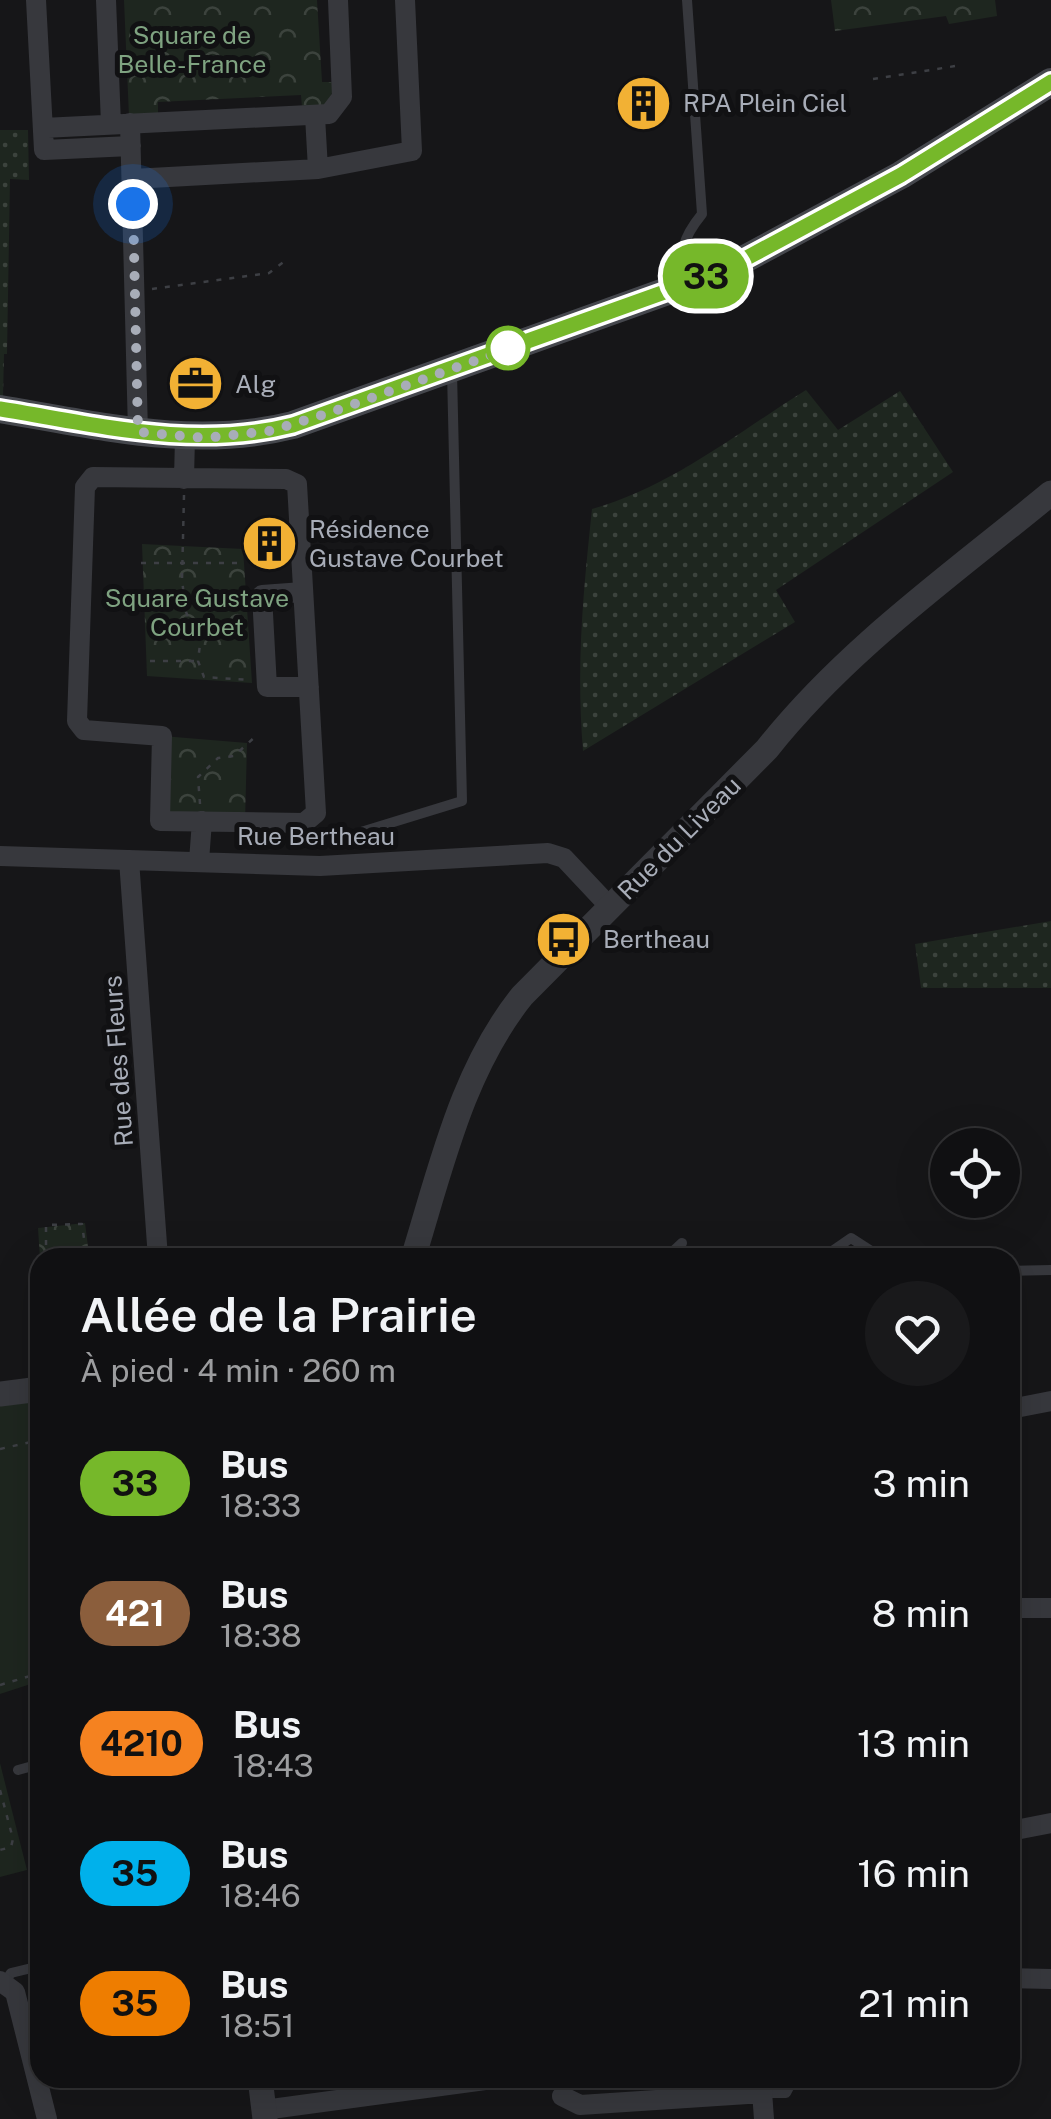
<!DOCTYPE html>
<html lang="fr">
<meta charset="utf-8">
<style>
body{margin:0;font-family:"Public Sans",sans-serif;background:#19191b;color:#f1f3f6;height:100vh;display:flex;flex-direction:column;font-size:38px;white-space:nowrap}
*{box-sizing:border-box;margin:0}
p{font-size:32px;color:#9c9d9f}
.icon{flex:none;width:55px;height:55px;fill:none;stroke:currentColor;stroke-width:2;stroke-linecap:round;stroke-linejoin:round}
.map{position:relative;flex:1;overflow:hidden}
.sheet{position:absolute;left:30px;top:1248px;width:990px;height:840px;display:flex;flex-direction:column;background:#101012;border-radius:30px;box-shadow:0 10px 40px #0002,0 0 0 2px #303032}
.sheet>*{flex:none}
.badge{padding:0 20px;border-radius:32px;font-size:35px;line-height:65px}
.buttons{position:absolute;left:930px;top:1128px;display:grid;gap:20px}
.buttons a{display:grid;place-items:center;width:90px;height:90px;border-radius:50%;background:#101012;box-shadow:0 10px 40px #0002,0 0 0 2px #303032;font-size:50px}
.you{position:absolute;width:50px;height:50px;margin:-25px;border:8px solid #fff;border-radius:50%;background:#1a73e8;box-shadow:0 0 0 15px #1a73e833}
.map>.badge{position:absolute;translate:-50% -50%;box-shadow:0 0 0 5px #fff}
.round{display:grid;place-items:center;flex:none;width:105px;height:105px;border-radius:52px;background:#19191b}
.summary{display:flex;align-items:center;justify-content:space-between;height:170px;padding:0 50px}
h1{font-size:48px;font-weight:600;line-height:75px}
ul{padding:0;list-style:none}
li{display:flex;align-items:center;gap:30px;height:130px;padding:0 50px}
li div{flex:1}
li b{display:block;font-size:38px}
li em{font-style:normal}
li .badge{min-width:110px;font-weight:700;text-align:center}
.map>svg:first-child{display:block}
.grass{fill:#1e261f}
.park{fill:url(#park-crowns)}
.garden{fill:url(#garden-dots)}
.lines{fill:none;stroke-linecap:round;stroke-linejoin:round}
.path{stroke:#3d3f44;stroke-width:2.5;stroke-dasharray:5 8;stroke-linecap:butt}
.service{stroke:#37383d;stroke-width:10}
.minor{stroke:#37383d;stroke-width:20}
.tertiary{stroke:#37383d;stroke-width:25}
.secondary{stroke:#45474d;stroke-width:28}
.line-casing{stroke:#fff;stroke-width:22}
.line{stroke:#76b82a;stroke-width:15}
.walk{stroke:#a8adb8;stroke-width:10;stroke-dasharray:0 18}
.stop-dot{fill:#fff;stroke:#76b82a;stroke-width:5}
.labels{text-anchor:middle;stroke-width:10;stroke-linejoin:round;paint-order:stroke}
.park-label{font-size:25px;fill:#7fa381;stroke:#111113}
.poi-label{font-size:25px;fill:#a8adb8;stroke:#111113;text-anchor:start}
.street-label{font-size:25px;fill:#a8adb8;stroke:#111113}
</style>
<div class="map">
<svg width="1051" height="2119" viewBox="0 0 1051 2119">
<defs>
<pattern id="park-crowns" width="20" height="18" patternUnits="userSpaceOnUse" patternTransform="scale(2.5)"><rect width="20" height="18" fill="#1e261f"/><path d="M2 6a3 3 0 1 1 6 0M12 15a3 3 0 1 1 6 0" fill="none" stroke="#3c433d"/></pattern>
<pattern id="garden-dots" width="8" height="8" patternUnits="userSpaceOnUse" patternTransform="scale(2.5)"><rect width="8" height="8" fill="#1e261f"/><path d="M2 2h.1M6 6h.1" fill="none" stroke="#3c433d" stroke-width="1.8" stroke-linecap="round"/></pattern>
</defs>
<rect width="100%" height="100%" fill="#161618"/>
<!-- grass -->
<path class="grass" d="M40 1389V1681L0 1694V1394Z
M0 1763 27 1870 0 1877Z"/>
<!-- park -->
<path class="park" d="M124 0H317L322 82H336L329 101 321 107H302L301 95 158 102V115L129 116Z
M831 0H995L997 16 949 24 946 16 835 31Z
M142 544 243 549 252 683 147 676Z
M162 736 247 743 245 822 160 821Z
M85 1223 89 1255 40 1258 38 1228Z"/>
<!-- garden -->
<path class="garden" d="M0 130H28L29 180 10 179 7 354H4L3 397 0 396Z
M806 390 838 430 900 391 953 472 776 590 795 622 583 751C576 665 583 594 592 509 671 487 737 433 806 390Z
M1051 921V988H921L915 944Z"/>
<g class="lines">
<!-- path -->
<path class="path" d="M873 79 962 65
M152 289 269 273 285 261V257
M184 495 182 580 186 612 200 644 198 661 204 677 250 680
M141 563H241
M150 661H198
M200 804 198 777 218 758 234 756 256 736
M46 1258V1225L82 1224 86 1253 78 1258
M0 1449 40 1440
M0 1685 40 1673
M0 1790 13 1839 11 1847 0 1850"/>
<!-- service -->
<path class="service" d="M685 283C680 251 681 240 702 214L687 0
M361 832 462 801 452 372
M666 1258 682 1243
M822 1258 851 1238 882 1258
M1010 1271 1051 1270
M18 1770 40 1764
M5 1982 11 1973 40 1966
M763 2093H786L794 2078"/>
<!-- minor -->
<path class="minor" d="M36 0 44 150 131 146
M106 0 111 124
M130 123 138 432
M43 128 329 114 342 97 338 0
M318 169 412 151 405 0
M132 179 318 169 315 116
M93 477 286 479 297 484 316 813 304 823 160 821 162 736 84 730 77 721 85 487Z
M184 479 185 437
M303 592 262 595 267 687H309
M0 856 320 866 548 853 564 858 610 907
M129 860 158 1258
M199 861 202 821
M1010 1409 1051 1401
M1010 1608H1051
M1010 1831 1051 1823
M1010 1978 1051 1979
M0 1981 15 1992 47 2119
M761 2078 764 2119
M562 2096 580 2105 763 2093
M264 2110 500 2078"/>
<!-- tertiary -->
<path class="tertiary" d="M413 1258C441 1168 462 1071 522 996L767 749C847 648 953 574 1051 493
M0 1394 40 1389
M260 2078 265 2119"/>
<!-- secondary -->
<path class="secondary" d="M0 409C98 425 194 450 293 425L673 289 741 261 901 175 1051 82"/>
</g>
<g class="lines">
<defs>
<path id="line" d="M0 409C99 425 194 450 293 425L673 289 741 261 901 175 1051 82"/>
</defs>
<!-- line casing -->
<use href="#line" class="line-casing"/>
<!-- line -->
<use href="#line" class="line"/>
<!-- walk -->
<path class="walk" d="M133 204 138 432 205 438 270 431 332 412 516 346 508 348"/>
</g>
<!-- icons -->
<defs>
<symbol id="building-disc" viewBox="-11 -11 22 22"><circle r="9.5" fill="#f2b134" stroke="#111113"/><path d="M-4-6H4V6H1V3H-1V6H-4ZM-2.5-4.3h1.7v1.8h-1.7ZM.8-4.3h1.7v1.8H.8ZM-2.5-1h1.7V.8h-1.7ZM.8-1h1.7V.8H.8Z" fill="#111"/></symbol>
<symbol id="office-disc" viewBox="-11 -11 22 22"><circle r="9.5" fill="#f2b134" stroke="#111113"/><path d="M-6-3h4V-5.5h4V-3h4V5H-6ZM-1-4.5V-3h2v-1.5ZM-6 0V1H6V0Z" fill="#111"/></symbol>
<symbol id="bus-disc" viewBox="-11 -11 22 22"><circle r="9.5" fill="#f2b134" stroke="#111113"/><path d="M-5-6H5V4H4V6H2V4H-2V6H-4V4H-5ZM-3.5-4V0h7V-4ZM-3.5 1.2v1.5H-2V1.2ZM2 1.2v1.5H3.5V1.2Z" fill="#111"/></symbol>
</defs>
<g fill-rule="evenodd">
<use href="#building-disc" x="612" y="72" width="63" height="63"/>
<use href="#office-disc" x="164" y="352" width="63" height="63"/>
<use href="#building-disc" x="238" y="512" width="63" height="63"/>
<use href="#bus-disc" x="532" y="908" width="63" height="63"/>
</g>
<!-- markers -->
<circle class="stop-dot" cx="508" cy="348" r="20"/>
<g class="labels">
<!-- park labels -->
<g class="park-label">
<text x="192" y="44">Square de<tspan x="192" dy="29">Belle-France</tspan></text>
<text x="197" y="607">Square Gustave<tspan x="197" dy="29">Courbet</tspan></text>
</g>
<!-- poi labels -->
<g class="poi-label">
<text x="683" y="112">RPA Plein Ciel</text>
<text x="235" y="393">Alg</text>
<text x="309" y="538">Résidence<tspan x="309" dy="29">Gustave Courbet</tspan></text>
<text x="603" y="948">Bertheau</text>
</g>
<!-- street labels -->
<g class="street-label">
<text x="316" y="845">Rue Bertheau</text>
<text transform="translate(679 838) rotate(-45)" y="9">Rue du Liveau</text>
<text transform="translate(118 1061) rotate(-94)" y="9">Rue des Fleurs</text>
</g>
</g>
</svg>
<div class="buttons">
<a><svg class="icon" aria-label="locate" viewBox="0 0 24 24"><circle cx="12" cy="12" r="6"/><path d="M12 2v4M12 18v4M2 12h4M18 12h4"/></svg></a>
</div>
<div class="you" style="left:133px;top:204px"></div>
<b class="badge" style="left:706px;top:276px;background:#76b82a;color:#111">33</b>
<section class="sheet">
<div class="summary"><div><h1>Allée de la Prairie</h1><p>À pied · 4 min · 260 m</p></div><a class="round"><svg class="icon" aria-label="heart" viewBox="0 0 24 24"><path d="M12 20l-8-8c-3-5 5-10 8-4 3-6 11-1 8 4z"/></svg></a></div>
<ul>
<li><span class="badge" style="background:#76b82a;color:#111">33</span><div><b>Bus</b><p>18:33</p></div><em>3 min</em></li>
<li><span class="badge" style="background:#8b5e3c;color:#fff">421</span><div><b>Bus</b><p>18:38</p></div><em>8 min</em></li>
<li><span class="badge" style="background:#f58220;color:#111">4210</span><div><b>Bus</b><p>18:43</p></div><em>13 min</em></li>
<li><span class="badge" style="background:#00b1eb;color:#111">35</span><div><b>Bus</b><p>18:46</p></div><em>16 min</em></li>
<li><span class="badge" style="background:#ee7d00;color:#111">35</span><div><b>Bus</b><p>18:51</p></div><em>21 min</em></li>
</ul>
</section>
</div>
